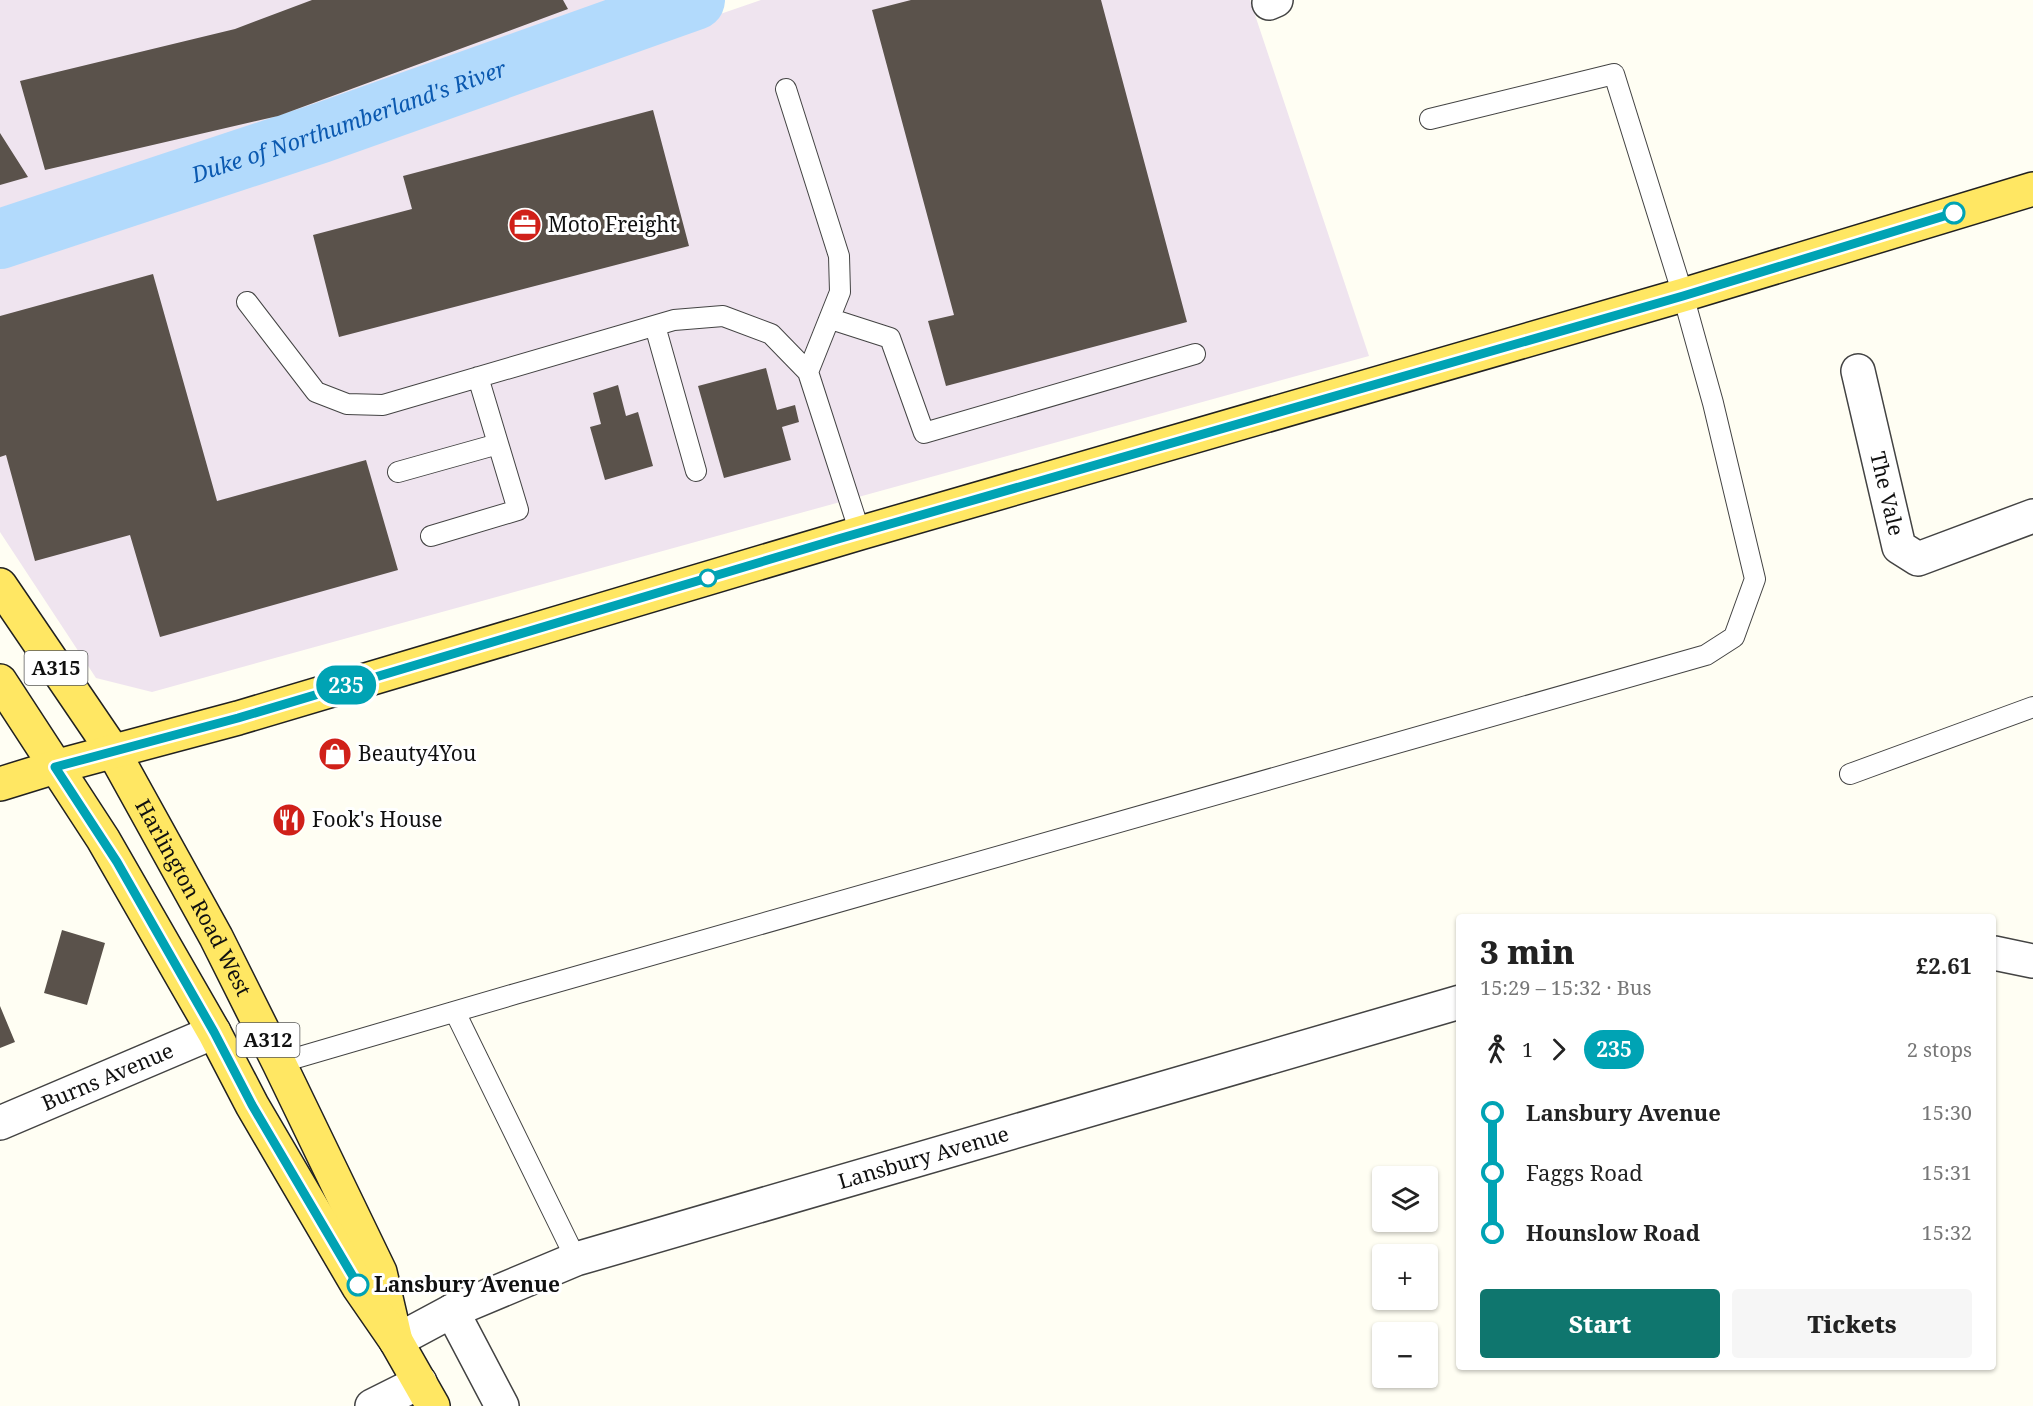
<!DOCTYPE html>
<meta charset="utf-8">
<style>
body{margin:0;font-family:"Noto Serif",serif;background:#f6f6f6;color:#222;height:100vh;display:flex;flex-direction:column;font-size:22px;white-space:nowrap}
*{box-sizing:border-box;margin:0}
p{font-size:20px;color:#767676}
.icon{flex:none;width:33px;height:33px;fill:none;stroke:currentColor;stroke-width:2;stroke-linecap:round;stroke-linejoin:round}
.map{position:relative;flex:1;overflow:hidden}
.drawer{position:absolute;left:1456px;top:914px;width:540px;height:456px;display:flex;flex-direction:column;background:#fff;border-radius:6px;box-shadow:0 2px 4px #0004}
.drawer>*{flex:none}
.badge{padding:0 12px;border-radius:20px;font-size:21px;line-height:39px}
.fabs{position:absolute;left:1372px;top:1166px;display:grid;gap:12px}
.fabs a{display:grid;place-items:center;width:66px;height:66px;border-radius:6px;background:#fff;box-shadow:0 2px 4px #0004;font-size:30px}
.map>.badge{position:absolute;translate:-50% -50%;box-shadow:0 0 0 3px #fff}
.legs{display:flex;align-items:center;gap:9px;height:66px;padding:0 24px;font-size:20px}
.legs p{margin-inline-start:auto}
.summary{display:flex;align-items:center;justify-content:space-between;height:102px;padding:0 24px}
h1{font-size:33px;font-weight:800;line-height:45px}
.action{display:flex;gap:12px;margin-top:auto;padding:12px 24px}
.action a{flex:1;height:69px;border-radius:6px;background:#0f766e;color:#fff;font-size:24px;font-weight:800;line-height:69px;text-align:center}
.action a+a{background:#f6f6f6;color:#222}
ul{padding:0 24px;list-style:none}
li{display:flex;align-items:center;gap:21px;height:60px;font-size:22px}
li i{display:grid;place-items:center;width:9px;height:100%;margin:0 8px;background:currentColor}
li i::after{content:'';width:15px;height:15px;margin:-8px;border:4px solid;border-radius:50%;background:#fff}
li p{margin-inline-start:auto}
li:first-child i{background:linear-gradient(#0000 50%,currentColor 0)}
li:last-child i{background:linear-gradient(currentColor 50%,#0000 0)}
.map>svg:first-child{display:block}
.industrial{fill:#efe4ef}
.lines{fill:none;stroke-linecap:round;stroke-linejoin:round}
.river{stroke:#b2dafc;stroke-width:60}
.building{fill:#5a524b}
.lane-casing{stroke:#434343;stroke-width:22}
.street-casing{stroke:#434343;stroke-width:36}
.primary-casing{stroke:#212121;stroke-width:36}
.lane{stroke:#fff;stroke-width:20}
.street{stroke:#fff;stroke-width:33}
.primary{stroke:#ffe763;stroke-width:33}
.line-1-casing{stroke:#fff;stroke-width:14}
.line-1{stroke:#00a3b4;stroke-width:9}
.stop-1-dot{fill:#fff;stroke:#00a3b4;stroke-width:3}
.labels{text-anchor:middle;stroke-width:6;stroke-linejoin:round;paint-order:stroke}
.shield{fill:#fff;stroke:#585858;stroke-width:1.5}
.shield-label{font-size:20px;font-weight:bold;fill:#101010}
.poi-label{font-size:21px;fill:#101010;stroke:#fff;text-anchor:start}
.street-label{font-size:21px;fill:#101010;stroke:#fff}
.stop-label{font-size:21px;font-weight:bold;fill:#101010;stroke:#fff;text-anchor:start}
.water-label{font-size:22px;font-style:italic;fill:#0b59b0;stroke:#fff}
</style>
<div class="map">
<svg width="2033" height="1406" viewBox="0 0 2033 1406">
<rect width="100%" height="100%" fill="#fffef3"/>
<!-- industrial -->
<path class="industrial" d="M0 0H645L333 112 0 212Z
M761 0H1250L1369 356 152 692 96 678 0 532V262Z"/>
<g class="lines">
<!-- river -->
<path class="river" id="s1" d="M0 239 321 133 695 0"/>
</g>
<!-- building -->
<path class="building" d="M312 0H563L568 9 278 116 45 170 20 81 235 29Z
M911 0H1101L1187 322 946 386 928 321 954 315 872 10Z
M653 110 689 246 339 337 313 235 412 209 403 176Z
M0 133 28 177 0 185Z
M153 274 217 501 366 460 398 570 160 637 130 535 35 561 6 455 0 457V316Z
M766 368 777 410 795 405 799 422 782 427 791 460 724 478 698 386Z
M618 385 626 416 638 412 653 466 605 480 590 427 601 424 593 393Z
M62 930 105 943 87 1005 44 993Z
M0 1006 15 1042 0 1048Z"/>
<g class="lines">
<defs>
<path id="lane" d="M786 89 839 256 840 292 808 372
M247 302 316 392 347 404 383 405 674 320 723 316 771 334 808 372 860 533
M831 319 890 338 924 433 1195 354
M655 326 696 471
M398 472 498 444
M431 536 518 510 478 377
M1850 774 2033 707
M455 1012 576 1259
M279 1063 515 994 1706 655 1734 637 1755 579 1713 403 1683 295 1614 74 1430 119"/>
<g id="street">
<path d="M1269 3 1276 0"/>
<path id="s2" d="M1858 371 1899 547 1918 559 2033 516"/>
<path d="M1994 953 2033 961"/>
<path id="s3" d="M0 1123 214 1032"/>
<path d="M452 1311 502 1406"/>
<path id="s4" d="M396 1341 452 1311 576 1259 1460 1002"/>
<path d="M372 1406 420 1382"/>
</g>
<g id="primary">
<path id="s5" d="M0 585 113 751 216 937 279 1063 380 1272 396 1341"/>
<path d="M0 681 103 839 214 1032 252 1105 358 1286 396 1341 433 1406"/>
<path d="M0 784 55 767 238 718 860 533 1683 295 2033 189"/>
</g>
</defs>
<!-- lane casing -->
<use href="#lane" class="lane-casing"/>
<!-- street casing -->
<use href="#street" class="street-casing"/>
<!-- primary casing -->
<use href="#primary" class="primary-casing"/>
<!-- lane -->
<use href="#lane" class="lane"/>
<!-- street -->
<use href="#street" class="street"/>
<!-- primary -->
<use href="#primary" class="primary"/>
</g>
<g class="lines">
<defs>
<path id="line-1" d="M358 1285 252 1105 214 1032 117 862 55 767 238 718 838 539 1683 296 1954 213"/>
</defs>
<!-- line-1 casing -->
<use href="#line-1" class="line-1-casing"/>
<!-- line-1 -->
<use href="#line-1" class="line-1"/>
</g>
<!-- icons -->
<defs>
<symbol id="office-disc" viewBox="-11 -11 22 22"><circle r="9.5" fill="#d02019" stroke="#fff"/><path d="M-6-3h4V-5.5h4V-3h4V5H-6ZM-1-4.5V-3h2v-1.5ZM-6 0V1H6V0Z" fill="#fff"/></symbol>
<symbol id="shop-disc" viewBox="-11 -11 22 22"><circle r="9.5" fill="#d02019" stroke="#fff"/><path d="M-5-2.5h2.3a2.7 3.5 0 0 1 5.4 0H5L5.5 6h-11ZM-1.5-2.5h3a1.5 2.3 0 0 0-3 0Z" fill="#fff"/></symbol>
<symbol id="restaurant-disc" viewBox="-11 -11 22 22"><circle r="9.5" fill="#d02019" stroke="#fff"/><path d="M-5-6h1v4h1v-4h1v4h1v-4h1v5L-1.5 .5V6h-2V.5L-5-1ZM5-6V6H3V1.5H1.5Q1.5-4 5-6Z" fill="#fff"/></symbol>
</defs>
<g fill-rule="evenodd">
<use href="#office-disc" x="506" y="206" width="38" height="38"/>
<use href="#shop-disc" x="316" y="735" width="38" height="38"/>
<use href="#restaurant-disc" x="270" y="801" width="38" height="38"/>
</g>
<!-- markers -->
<g class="stop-1-dot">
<circle cx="1954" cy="213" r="10"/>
<circle cx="708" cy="578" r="8"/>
<circle cx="358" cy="1285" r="10"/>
</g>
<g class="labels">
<!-- shield labels -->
<g class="shield">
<rect x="24.5" y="651" width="63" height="34" rx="4.5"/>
<rect x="236.5" y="1023" width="63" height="34" rx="4.5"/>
</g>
<g class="shield-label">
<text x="56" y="675">A315</text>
<text x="268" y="1047">A312</text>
</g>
<!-- poi labels -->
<g class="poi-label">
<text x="548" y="232">Moto Freight</text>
<text x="358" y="761">Beauty4You</text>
<text x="312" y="827">Fook's House</text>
</g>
<!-- street labels -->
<g class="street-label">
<text dy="7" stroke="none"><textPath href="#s2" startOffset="126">The Vale</textPath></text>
<text dy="7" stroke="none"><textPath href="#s5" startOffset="368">Harlington Road West</textPath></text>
<text dy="7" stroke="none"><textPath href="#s3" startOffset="117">Burns Avenue</textPath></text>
<text dy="7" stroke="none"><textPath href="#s4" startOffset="560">Lansbury Avenue</textPath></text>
</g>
<!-- stop labels -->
<g class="stop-label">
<text x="374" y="1292">Lansbury Avenue</text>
</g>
<!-- water labels -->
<g class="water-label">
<text dy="8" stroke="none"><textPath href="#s1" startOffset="368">Duke of Northumberland's River</textPath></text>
</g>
</g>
</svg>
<div class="fabs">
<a><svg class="icon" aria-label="layers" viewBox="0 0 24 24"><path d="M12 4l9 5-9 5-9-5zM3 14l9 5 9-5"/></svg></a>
<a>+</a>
<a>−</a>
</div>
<b class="badge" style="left:346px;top:685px;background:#00a3b4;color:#fff">235</b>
<section class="drawer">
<div class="summary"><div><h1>3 min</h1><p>15:29 – 15:32 · Bus</p></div><b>£2.61</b></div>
<div class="legs"><svg class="icon" aria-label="walk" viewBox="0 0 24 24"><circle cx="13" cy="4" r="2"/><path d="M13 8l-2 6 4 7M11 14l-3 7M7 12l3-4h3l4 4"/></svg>1<svg class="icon" aria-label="forward" viewBox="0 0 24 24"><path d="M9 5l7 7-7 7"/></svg><b class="badge" style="background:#00a3b4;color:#fff">235</b><p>2 stops</p></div>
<ul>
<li><i style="color:#00a3b4"></i><b>Lansbury Avenue</b><p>15:30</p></li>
<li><i style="color:#00a3b4"></i><span>Faggs Road</span><p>15:31</p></li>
<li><i style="color:#00a3b4"></i><b>Hounslow Road</b><p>15:32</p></li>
</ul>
<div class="action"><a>Start</a><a>Tickets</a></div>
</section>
</div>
